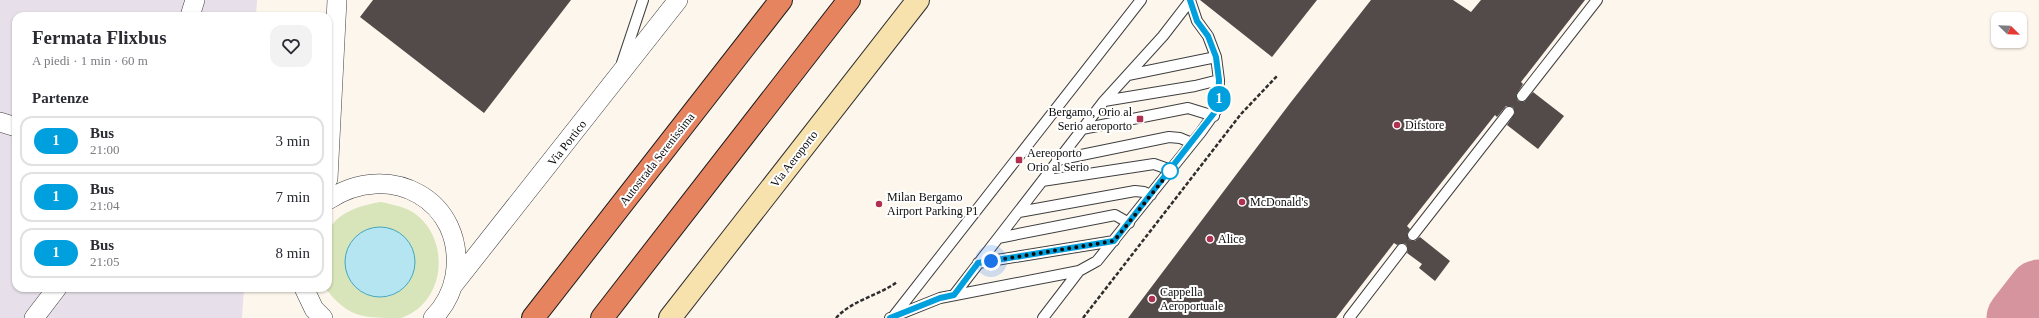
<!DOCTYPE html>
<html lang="it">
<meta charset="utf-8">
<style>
body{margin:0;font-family:"Times New Roman",serif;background:#f2f2f3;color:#2b2b33;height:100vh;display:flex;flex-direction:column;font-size:15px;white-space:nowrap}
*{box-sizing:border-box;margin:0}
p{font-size:13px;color:#7c7c81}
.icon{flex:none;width:22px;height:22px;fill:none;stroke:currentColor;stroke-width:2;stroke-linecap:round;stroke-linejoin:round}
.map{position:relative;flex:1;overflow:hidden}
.sheet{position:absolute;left:12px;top:12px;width:320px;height:280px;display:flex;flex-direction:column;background:#fff;border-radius:12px;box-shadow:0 1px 3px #0004}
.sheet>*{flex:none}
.badge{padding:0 8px;border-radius:13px;font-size:14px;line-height:26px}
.needle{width:26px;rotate:113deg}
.buttons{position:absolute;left:1991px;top:12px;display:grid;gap:8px}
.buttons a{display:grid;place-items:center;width:36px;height:36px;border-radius:8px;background:#fff;box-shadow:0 1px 3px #0004;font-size:20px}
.you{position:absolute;width:20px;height:20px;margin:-10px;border:3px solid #fff;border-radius:50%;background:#1a73e8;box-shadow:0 0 0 6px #1a73e833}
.map>.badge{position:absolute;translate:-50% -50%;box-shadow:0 0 0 2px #fff}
h2{padding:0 20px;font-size:15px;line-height:36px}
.round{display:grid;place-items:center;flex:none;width:42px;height:42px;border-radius:12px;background:#f2f2f3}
.overview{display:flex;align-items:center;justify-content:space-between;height:68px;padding:0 20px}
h1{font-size:19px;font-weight:800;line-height:30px}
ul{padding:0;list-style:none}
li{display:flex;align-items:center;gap:12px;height:50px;margin:0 8px 6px;padding:0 12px;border:2px solid #e1e1e2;border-radius:12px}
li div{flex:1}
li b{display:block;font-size:15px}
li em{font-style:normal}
li .badge{min-width:44px;font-weight:700;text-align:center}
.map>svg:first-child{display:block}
.industrial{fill:#e7e0ea}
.green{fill:#d8e4b9;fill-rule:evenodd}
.water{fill:#b5e5f0;stroke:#43a7c0}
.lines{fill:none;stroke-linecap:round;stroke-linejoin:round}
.taxiway{stroke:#d6949e;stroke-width:63}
.building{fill:#534b49}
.lane-casing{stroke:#3f3f3f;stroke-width:12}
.street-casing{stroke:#3f3f3f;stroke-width:20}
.secondary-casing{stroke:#2e2e2e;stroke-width:24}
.highway-casing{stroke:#1d1d1d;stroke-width:24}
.path{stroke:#2e2e2e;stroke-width:2.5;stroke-dasharray:4 2;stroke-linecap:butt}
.lane{stroke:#fff;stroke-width:10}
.street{stroke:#fff;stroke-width:19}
.secondary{stroke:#f7e1ad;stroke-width:22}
.highway{stroke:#e78460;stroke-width:22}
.line-casing{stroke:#fff;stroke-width:9}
.line{stroke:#00a0de;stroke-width:6}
.walk{stroke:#0c0c0c;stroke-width:4;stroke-dasharray:0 7.2}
.poi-dot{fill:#ae314f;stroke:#fff;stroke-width:1.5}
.stop-dot{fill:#fff;stroke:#00a0de;stroke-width:2}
.labels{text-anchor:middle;stroke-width:4;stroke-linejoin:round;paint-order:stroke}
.poi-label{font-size:12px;fill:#0c0c0c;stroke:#fff;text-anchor:start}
.street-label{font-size:12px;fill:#0c0c0c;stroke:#fff}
</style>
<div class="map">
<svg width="2039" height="318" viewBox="0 0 2039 318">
<rect width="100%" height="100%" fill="#fdf6ec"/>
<!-- industrial -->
<path class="industrial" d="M0 0H257L256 16H16V288H244L242 318H0Z"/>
<!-- green -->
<path class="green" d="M381 202C394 205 408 207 418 216 451 244 444 304 401 318 362 318 349 318 325 288H328V232C337 212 361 205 381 202ZM410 244C417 262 416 265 405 281 403 284 400 291 396 293 387 300 373 297 363 293Z"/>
<!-- water -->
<path class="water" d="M345 262a35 35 0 1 1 70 0a35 35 0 1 1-70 0Z"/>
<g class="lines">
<!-- taxiway -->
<path class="taxiway" d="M2018 318 2039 291"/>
</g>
<!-- building -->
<path class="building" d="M373 0H571L484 113 360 17Z
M1200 0H1317L1272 57Z
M1371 0H1453L1471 12 1481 0H1585L1521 82 1523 84 1516 95 1518 101 1524 102 1533 92 1564 116 1538 149 1507 125 1515 113 1513 107 1506 106 1497 117 1495 115 1407 226 1410 229 1407 234 1409 240 1415 241 1420 237 1450 261 1435 281 1419 268 1422 264 1407 253 1408 249 1406 244 1402 243 1397 245 1394 243 1336 318H1128L1291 102Z"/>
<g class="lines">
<defs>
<path id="lane" d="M622 63 643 0
M1128 75 1216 57
M1522 96 1597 0
M1104 101 1195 86 1219 80
M1082 129 1188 108 1214 116
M1057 160 1169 137 1180 138 1192 143
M1042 181 1154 164 1171 170
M1019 212 1135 191 1144 192 1151 195
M1413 235 1509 112
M998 238 1115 215 1129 223
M978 263 1114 241
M954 295 1104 101 1163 36 1190 1
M893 317 1141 0
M890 318 940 298 1079 271 1097 261 1201 132 1218 108 1219 80 1216 57 1208 36 1197 21 1190 0
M1043 318 1079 271
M1349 318 1402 249"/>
<path id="street" d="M190 16 195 0
M0 122 16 127
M328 179 337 0
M328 200C389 159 467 200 455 276 452 292 444 307 433 318
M454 284 678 0
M304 288 314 309 323 318
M34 318 57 288"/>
<path id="secondary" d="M670 318 918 0"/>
<path id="highway" d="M533 318 781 0
M602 318 849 0"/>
</defs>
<!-- lane casing -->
<use href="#lane" class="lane-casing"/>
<!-- street casing -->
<use href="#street" class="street-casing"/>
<!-- secondary casing -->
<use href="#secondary" class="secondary-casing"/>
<!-- highway casing -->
<use href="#highway" class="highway-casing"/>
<!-- path -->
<path class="path" d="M836 318C852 300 878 296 897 282
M1083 318 1241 114 1277 76"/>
<!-- lane -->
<use href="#lane" class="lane"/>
<!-- street -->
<use href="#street" class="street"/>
<!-- secondary -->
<use href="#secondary" class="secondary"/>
<!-- highway -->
<use href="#highway" class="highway"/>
</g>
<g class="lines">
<defs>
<path id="line" d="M890 318 940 298 954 295 978 263 1114 241 1218 108 1219 80 1216 57 1208 36 1197 21 1190 0"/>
</defs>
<!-- line casing -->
<use href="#line" class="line-casing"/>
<!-- line -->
<use href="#line" class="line"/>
<!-- walk -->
<path class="walk" d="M991 261 1114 241 1171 170 1170 171"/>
</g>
<!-- markers -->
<g class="poi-dot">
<rect x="1136" y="115" width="8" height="8" rx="2"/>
<circle cx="1397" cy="125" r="4"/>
<rect x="1015" y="156" width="8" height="8" rx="2"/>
<circle cx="1242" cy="202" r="4"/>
<circle cx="879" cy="204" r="4"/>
<circle cx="1210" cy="239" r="4"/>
<circle cx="1152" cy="299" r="4"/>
</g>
<circle class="stop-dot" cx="1170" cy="171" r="8"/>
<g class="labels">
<!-- poi labels -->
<g class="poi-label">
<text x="1132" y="116" text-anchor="end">Bergamo, Orio al<tspan x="1132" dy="14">Serio aeroporto</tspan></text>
<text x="1405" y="129">Difstore</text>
<text x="1027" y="157">Aereoporto<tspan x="1027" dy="14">Orio al Serio</tspan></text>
<text x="887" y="201">Milan Bergamo<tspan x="887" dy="14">Airport Parking P1</tspan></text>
<text x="1250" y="206">McDonald's</text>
<text x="1218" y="243">Alice</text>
<text x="1160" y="296">Cappella<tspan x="1160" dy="14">Aeroportuale</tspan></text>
</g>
<!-- street labels -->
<g class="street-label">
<text transform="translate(567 143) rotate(-52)" y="4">Via Portico</text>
<text transform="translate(657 159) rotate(-52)" y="4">Autostrada Serenissima</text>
<text transform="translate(794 159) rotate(-52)" y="4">Via Aeroporto</text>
</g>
</g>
</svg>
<div class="buttons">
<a><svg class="needle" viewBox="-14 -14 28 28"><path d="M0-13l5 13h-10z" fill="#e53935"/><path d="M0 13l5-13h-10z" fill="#7c7c81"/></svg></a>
</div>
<div class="you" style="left:991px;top:261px"></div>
<b class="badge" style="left:1219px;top:99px;background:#00a0de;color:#fff">1</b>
<section class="sheet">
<div class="overview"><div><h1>Fermata Flixbus</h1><p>A piedi · 1 min · 60 m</p></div><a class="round"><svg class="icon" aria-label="heart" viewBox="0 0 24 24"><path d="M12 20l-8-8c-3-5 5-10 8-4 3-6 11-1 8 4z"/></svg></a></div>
<h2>Partenze</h2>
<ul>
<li><span class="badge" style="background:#00a0de;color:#fff">1</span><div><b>Bus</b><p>21:00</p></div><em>3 min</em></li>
<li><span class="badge" style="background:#00a0de;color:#fff">1</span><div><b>Bus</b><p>21:04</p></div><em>7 min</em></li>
<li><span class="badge" style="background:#00a0de;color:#fff">1</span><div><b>Bus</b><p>21:05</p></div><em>8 min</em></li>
</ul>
</section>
</div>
